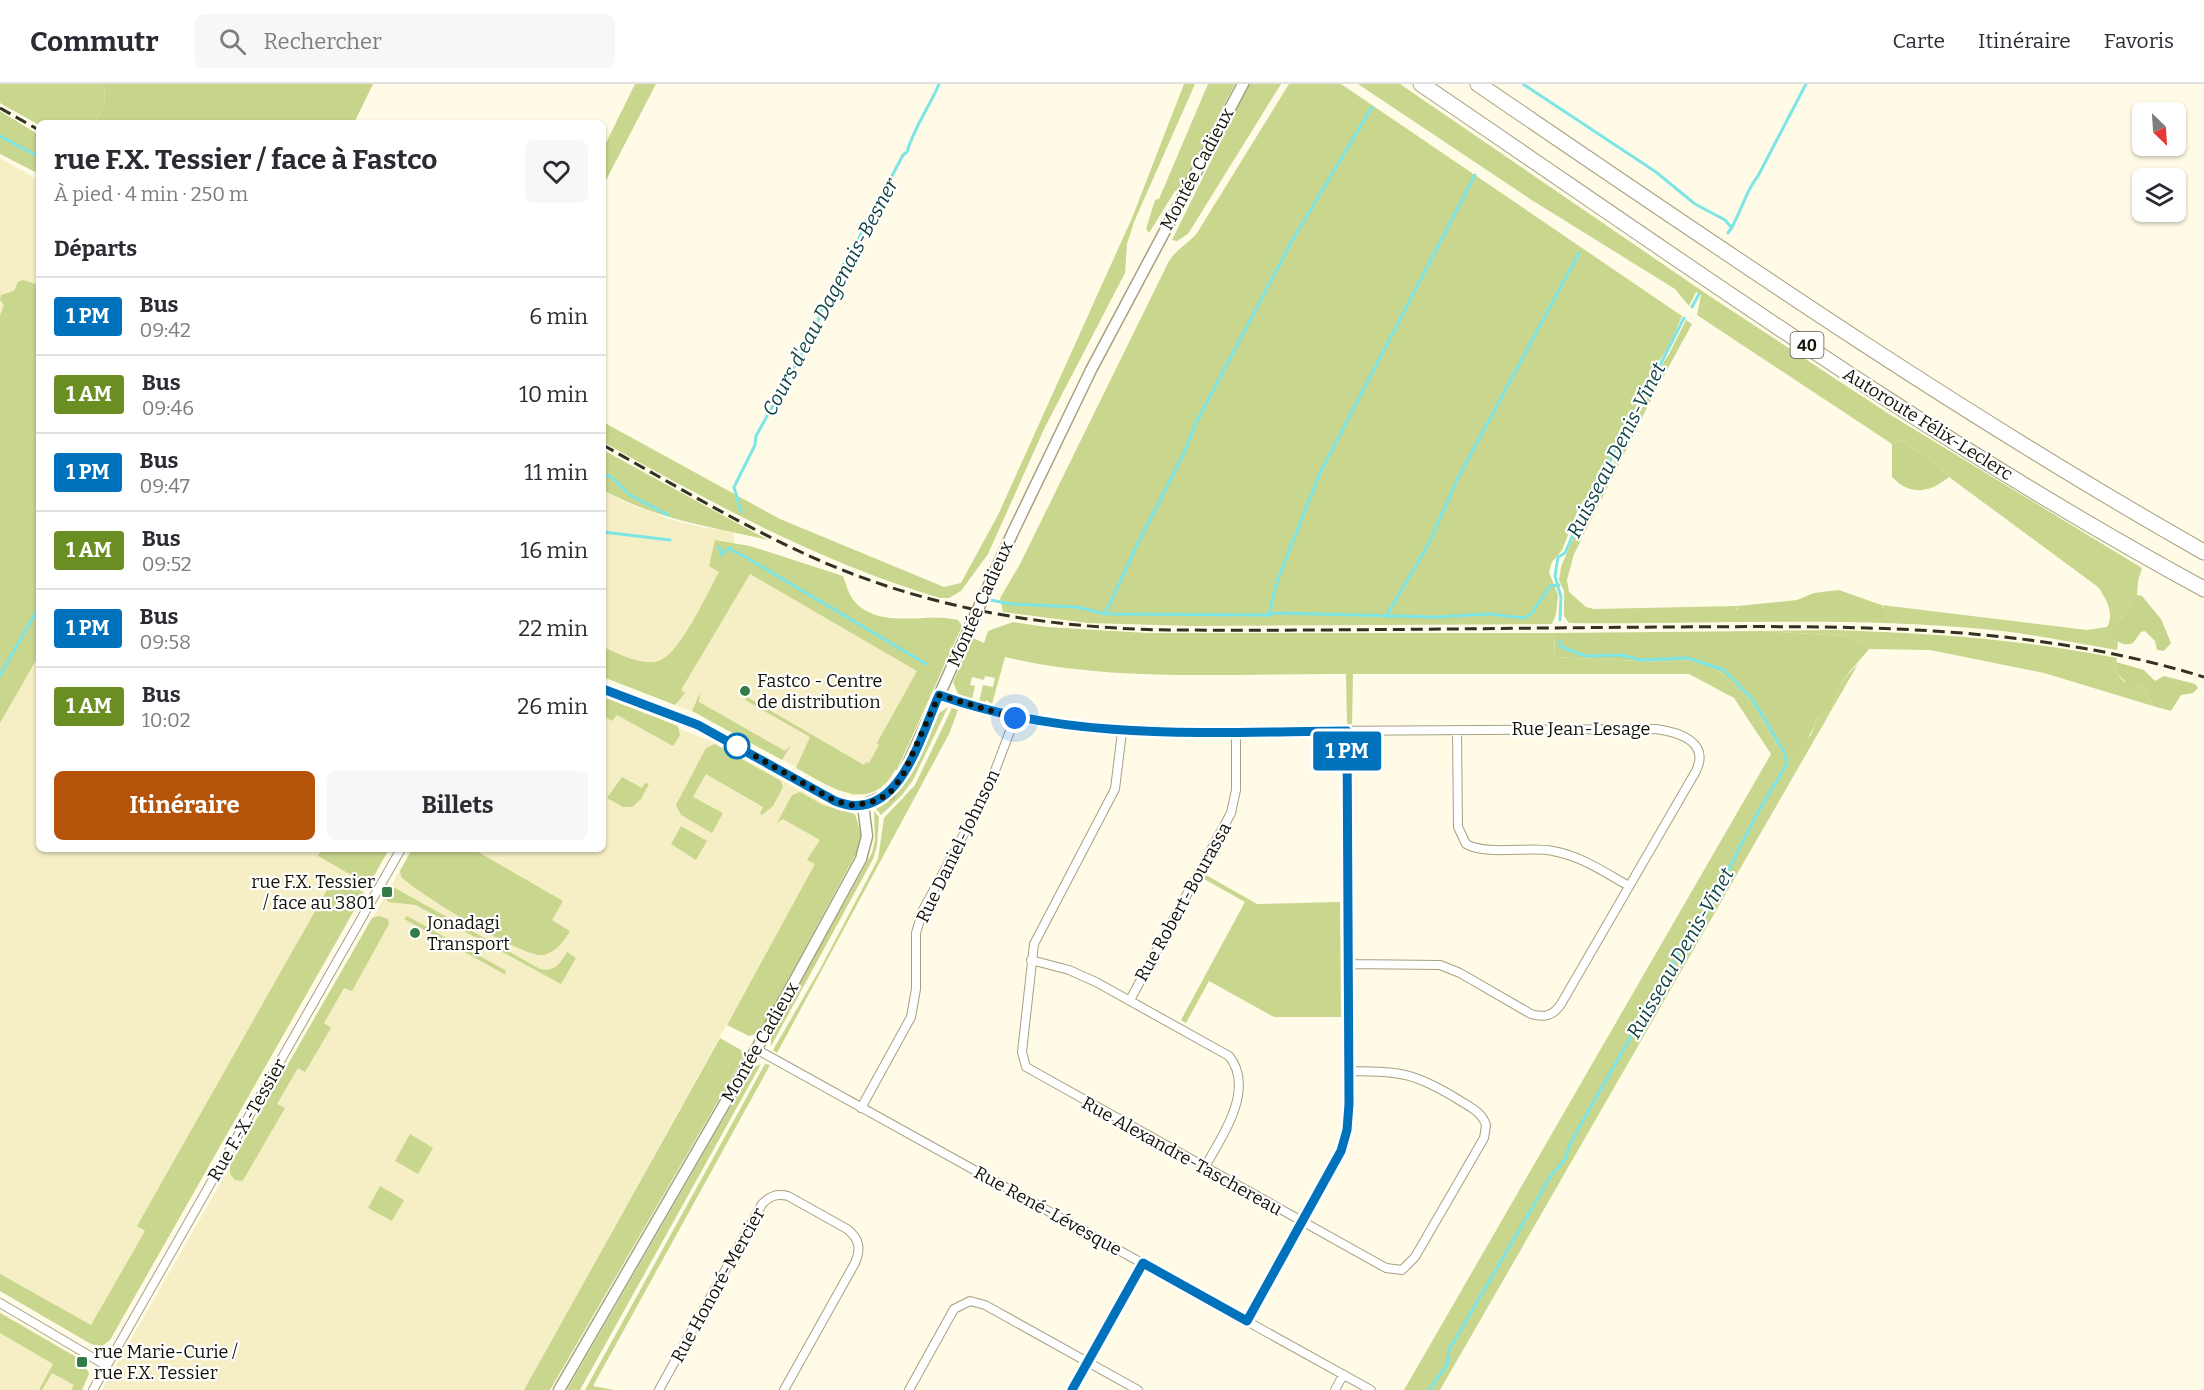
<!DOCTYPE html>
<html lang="fr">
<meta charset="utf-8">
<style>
body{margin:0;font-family:Bitter,serif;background:#f7f7f7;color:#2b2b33;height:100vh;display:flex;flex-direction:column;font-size:22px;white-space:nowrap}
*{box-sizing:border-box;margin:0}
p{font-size:20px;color:#7c7c81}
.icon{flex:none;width:33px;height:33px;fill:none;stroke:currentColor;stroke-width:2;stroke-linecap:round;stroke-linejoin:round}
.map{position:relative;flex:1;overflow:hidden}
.side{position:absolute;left:36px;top:36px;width:570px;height:732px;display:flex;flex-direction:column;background:#fff;border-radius:9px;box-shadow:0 2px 4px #0004}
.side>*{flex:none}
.badge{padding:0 12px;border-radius:4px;font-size:21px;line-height:39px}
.needle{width:39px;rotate:155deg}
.tools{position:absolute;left:2132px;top:18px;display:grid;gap:12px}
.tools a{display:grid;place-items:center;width:54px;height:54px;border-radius:9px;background:#fff;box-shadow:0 2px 4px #0004;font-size:30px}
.you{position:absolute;width:30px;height:30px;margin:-15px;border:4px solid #fff;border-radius:50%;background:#1a73e8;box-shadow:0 0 0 9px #1a73e833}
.map>.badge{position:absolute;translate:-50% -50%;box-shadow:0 0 0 3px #fff}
h2{padding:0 18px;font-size:22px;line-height:54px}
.round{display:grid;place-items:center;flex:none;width:63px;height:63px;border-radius:9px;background:#f7f7f7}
.overview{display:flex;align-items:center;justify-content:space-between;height:102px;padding:0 18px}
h1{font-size:28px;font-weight:700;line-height:45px}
.button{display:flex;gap:12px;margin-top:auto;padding:12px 18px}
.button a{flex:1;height:69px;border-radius:9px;background:#b45309;color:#fff;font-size:24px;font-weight:700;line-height:69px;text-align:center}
.button a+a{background:#f7f7f7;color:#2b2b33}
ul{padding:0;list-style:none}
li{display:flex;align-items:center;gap:18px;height:78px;padding:0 18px;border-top:2px solid #e1e1e2}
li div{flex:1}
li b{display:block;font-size:22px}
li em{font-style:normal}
li .badge{min-width:66px;font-weight:700;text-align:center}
header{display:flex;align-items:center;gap:36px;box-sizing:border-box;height:84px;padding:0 30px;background:#fff;border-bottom:2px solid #e1e1e2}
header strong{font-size:28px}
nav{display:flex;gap:33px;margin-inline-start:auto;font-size:21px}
.search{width:420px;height:54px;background:#f7f7f7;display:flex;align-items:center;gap:15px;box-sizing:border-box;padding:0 21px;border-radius:9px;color:#7c7c81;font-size:22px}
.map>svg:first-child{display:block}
.built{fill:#f6efc5}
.green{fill:#c8d68e}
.forest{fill:#c7d58c}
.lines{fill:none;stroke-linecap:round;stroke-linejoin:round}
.stream{stroke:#7ee5e5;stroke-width:3}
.minor-casing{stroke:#a6a181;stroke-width:10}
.tertiary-casing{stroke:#a6a181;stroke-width:13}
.motorway-casing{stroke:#a6a181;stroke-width:17}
.minor{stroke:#fff;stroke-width:8}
.tertiary{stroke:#fff;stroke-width:10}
.motorway{stroke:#fff;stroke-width:15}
.rail{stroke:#333124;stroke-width:3;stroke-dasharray:12 6;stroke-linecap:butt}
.line-casing{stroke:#fff;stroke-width:14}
.line{stroke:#0072bc;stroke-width:9}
.walk{stroke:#141207;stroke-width:6;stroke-dasharray:0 10.8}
.poi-dot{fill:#337b47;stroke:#fff;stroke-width:2}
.stop-dot{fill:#fff;stroke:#0072bc;stroke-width:3}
.labels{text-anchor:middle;stroke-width:4.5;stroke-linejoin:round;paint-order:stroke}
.shield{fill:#fff;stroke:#5a5951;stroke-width:1.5}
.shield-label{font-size:16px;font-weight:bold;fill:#141207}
.street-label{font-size:18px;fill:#141207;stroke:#fff}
.poi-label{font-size:18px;fill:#141207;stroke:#fff;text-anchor:start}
.water-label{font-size:20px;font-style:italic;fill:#0e3f3f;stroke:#fff}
</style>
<header>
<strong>Commutr</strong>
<div class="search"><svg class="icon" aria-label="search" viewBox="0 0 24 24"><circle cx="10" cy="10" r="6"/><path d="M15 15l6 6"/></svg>Rechercher</div>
<nav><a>Carte</a><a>Itinéraire</a><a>Favoris</a></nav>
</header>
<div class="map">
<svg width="2204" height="1306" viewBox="0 0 2204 1306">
<rect width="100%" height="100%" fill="#fffbe7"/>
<!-- built -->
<path class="built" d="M0 74 39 96V338L0 291Z
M603 406 627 419 669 435 705 444 733 447 738 483 937 598 897 686H895L887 699 867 710 851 711 846 706 839 707 703 632 663 616 603 580Z
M39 558V765H389L110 1256 102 1262 91 1260 0 1207V626Z
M603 613 710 657 833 724 830 754 524 1306H102L412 765H603Z
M0 1228 80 1275 89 1290 82 1306H0Z"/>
<!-- green -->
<path class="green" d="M0 0H104L105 21 94 39H39V41L0 19Z
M635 0H656L603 102V65Z
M1184 0H1195L1134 138 1127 160 1125 189 1045 343 988 470 961 507 949 514H940C819 478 712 419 603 358V338L780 435 944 503 961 499 998 431 1132 134Z
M1208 0H1235L1179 107H1175L1149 149 1146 145 1155 116 1159 115Z
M1249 0H1281L1188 150 1177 157 1172 156Z
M1289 0H1341L1682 232 1670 260 1643 303 1634 329 1611 367 1606 386 1579 423 1562 466 1552 478 1549 488 1558 511 1556 530 1552 540 1192 542 1088 539 1003 528 1000 514 1020 480 1168 179C1175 166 1187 161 1197 149Z
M1358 0H1400L1708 211 1889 330 2142 484 2138 497 2137 511 2133 513 2130 525 2121 534 2117 566C2072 558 2028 549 1982 545 1845 532 1706 541 1569 539L1564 532V507L1559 496 1561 483 1585 425 1610 391 1619 363 1644 321 1648 303 1669 270 1686 236 1692 240 1656 306 1574 470 1567 496 1569 508 1586 523 1594 525 1738 522 1736 526 1884 524 1881 521 2087 546 2107 543C2115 530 2106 514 2098 503L1949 393 1936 379 1901 356 1892 360 1697 231 1701 211 1696 208 1689 222 1675 205 1530 115Z
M0 27 39 51V90L0 70Z
M23 196 39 201V571L0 639V232L4 221 0 216 1 211 14 207 18 198Z
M603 366 768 456C708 442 658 436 603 406Z
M715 456 750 462 843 492C846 500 849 512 855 518 880 546 928 528 958 536L962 542 897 686H895C870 732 829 702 796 684L810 653 745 616 747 613 864 681 866 678 869 679 879 661 877 659 917 587 750 490 681 606 685 609 675 621 603 593V563C618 569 644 584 661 576 682 566 707 509 719 488L709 482Z
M1013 538 1046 543 1147 549H1554L1555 573 1660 578 1697 576 1720 588 1747 613 1784 672 1811 651 1817 633 1831 627 1841 598 1858 580 1440 1306H1404L1771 670 1734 614 1689 590H1353L1352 640H1347L1346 590C1236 589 1112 599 1005 573L992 620 986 616 985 619 979 617 983 601 993 603 995 594 985 592 984 596 972 593 970 601 975 602 972 615 958 610 953 598 973 554 984 559 988 547Z
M1831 546C1928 549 2022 555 2117 574L2115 587 2124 598H2142L2153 622 2044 589 1930 566 1869 565 1847 552 1763 547Z
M700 609 699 618 785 667 791 661 782 676 692 627Z
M603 613 678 642 680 651 673 662 617 631 612 637 606 633 603 637Z
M948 623 913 696 902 711 881 731 876 725C912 703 921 668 938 630Z
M952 624 958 626 949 650 777 969 773 966 820 885 878 775 884 734 915 701Z
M715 660 781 697 783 703 773 722 762 731 760 729 763 723 706 690 693 713 723 729 712 749 681 731 676 721 706 664Z
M622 693 642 704 645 699 649 700 641 715 632 723H623L607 714Z
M800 708 823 721 855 730 862 753 860 762 759 949 749 952 727 941 815 780 807 776 820 756 783 735 777 739 792 711Z
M874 727 879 733 877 762 873 775 771 962V952L872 769 875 756Z
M681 742 707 757 696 776 671 760Z
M322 765H345L351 768 352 765H389L369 801 318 772Z
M412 765H473L563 817 552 836 570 847C564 857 555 869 543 871 522 874 419 810 401 793L400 787Z
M1206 791 1257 820 1340 818 1341 933H1274L1209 897 1186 939 1181 936 1245 818 1204 795Z
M335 792 364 809 110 1256 102 1262 91 1260 0 1207V1190L91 1241 145 1147 137 1142Z
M395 804 540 885C555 888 560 880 567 868L576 874 561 900 416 821 388 818 385 812 389 805Z
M379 832 388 835 389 840 352 907 344 904 324 939 331 944 305 988 298 984 277 1020 285 1024 245 1093 242 1097 235 1096 230 1090V1081L372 834Z
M407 832 505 886 506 891 404 835Z
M720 954 741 966 743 974 550 1306H524Z
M761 980 580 1306H567L753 984Z
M765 980 770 981 593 1302 614 1306H585Z
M410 1050 433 1064 418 1090 395 1077Z
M380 1102 404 1116 392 1137 368 1124Z
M0 1229 83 1277 89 1290 82 1306H71L74 1301 52 1289 42 1306H39L53 1280 0 1249Z"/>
<!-- forest -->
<path class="forest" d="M104 0H373L354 39H94L105 21Z
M1901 356 1936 379 1949 393C1930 409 1910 412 1892 393V360Z
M1839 506 1881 521 1886 528 1883 534 1740 531 1736 529 1738 522 1797 516 1814 509Z
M2137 511 2142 512 2161 535 2171 559 2164 567 2157 566 2155 557 2145 547 2141 548 2133 559C2128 561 2124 561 2119 558 2104 549 2122 535 2128 526 2131 523 2132 517 2133 513Z
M1763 547 1847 552 1869 565 1841 598 1831 627 1817 633C1811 652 1803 666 1784 672L1747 613 1720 588 1697 576 1660 578 1555 573 1554 549Z
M2116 578 2144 586 2155 597 2164 592 2195 600 2198 604 2193 609 2181 611 2171 627 2153 622 2142 598 2130 603 2115 587Z"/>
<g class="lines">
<!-- stream -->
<path class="stream" d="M1523 0 1656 88 1695 120 1725 136 1732 144
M1372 23 1292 157 1197 337 1183 371 1136 463 1105 530 1269 531 1276 500 1320 389 1475 91
M0 52 39 73
M1728 149C1741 131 1744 109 1758 92L1806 0
M1692 223 1699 210
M603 390 611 393 630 411 668 431
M741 428 734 403 755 361 756 352 815 246 822 225 832 211 843 181 852 171 867 135 875 124 903 71 907 68C914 43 929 24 939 0
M603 448 670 456
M719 463 722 471 728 464 749 475 926 580
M985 515 1011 520 1077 523 1105 530
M1269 531 1277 529 1436 533 1489 530 1524 534 1531 530 1550 502 1559 501
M1386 532 1427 463 1458 394 1579 169
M1560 536 1561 513 1555 492 1558 473 1565 469 1569 460 1584 421 1610 387 1611 373 1637 329 1645 304 1656 289 1684 234
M0 591 39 523
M1429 1306 1447 1281 1449 1266 1552 1090 1565 1076 1569 1062 1590 1024 1681 866 1701 839 1758 728 1787 680 1784 668 1753 616 1724 586 1688 574 1641 576 1621 571 1585 572 1560 562V557"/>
<defs>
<path id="minor" d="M603 605 698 641 835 717 851 721H863
M939 611 1015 634 1122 648 1656 645C1679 648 1710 658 1696 687L1561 920C1553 932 1544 934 1531 930L1460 889 1440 881 1348 880
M1457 646 1458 743 1466 760C1488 772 1528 762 1553 767 1581 772 1604 788 1629 802
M1122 648 1115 705 1034 860 1022 968 1026 983 1386 1184 1402 1186 1415 1173 1484 1054 1486 1041C1482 1028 1470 1023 1459 1016 1413 988 1402 988 1349 987
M1031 876 1069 886 1096 898 1229 972C1256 1005 1221 1055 1204 1084
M1130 916 1231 729 1236 706V647
M756 965 1371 1306
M861 1024 911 933 916 905V849L923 826 988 705 1015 634
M0 1219 107 1282
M1247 1237 1332 1087 1347 1046V647
M93 1306 401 765
M659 1306 762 1120C770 1112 777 1109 788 1112L847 1145C860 1155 861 1165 855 1179L784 1306
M909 1306 954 1225 970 1217 985 1221 1138 1306
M1072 1306 1142 1179
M1335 1306 1343 1291"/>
<path id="tertiary" d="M559 1306 772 938 861 775 867 752 863 721 889 710 903 691 1012 450 1091 286 1243 0"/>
<path id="motorway" d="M1421 0C1678 174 1931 357 2204 505
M1478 0C1716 162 1953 326 2204 468"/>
</defs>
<!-- minor casing -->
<use href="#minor" class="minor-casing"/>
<!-- tertiary casing -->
<use href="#tertiary" class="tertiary-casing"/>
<!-- motorway casing -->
<use href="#motorway" class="motorway-casing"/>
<!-- minor -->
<use href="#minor" class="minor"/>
<!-- tertiary -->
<use href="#tertiary" class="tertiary"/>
<!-- motorway -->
<use href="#motorway" class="motorway"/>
<!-- rail -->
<path class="rail" d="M0 24 39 46
M603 361C669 398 734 437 803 469 919 523 1042 544 1169 546 1336 547 1503 544 1670 543 1852 542 2028 539 2204 593"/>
</g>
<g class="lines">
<defs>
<path id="line" d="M603 605 698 641 835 717C898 743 920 653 939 611 1071 658 1208 648 1347 647L1349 1020 1347 1046 1341 1067 1247 1237 1143 1179 1072 1306"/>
</defs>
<!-- line casing -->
<use href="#line" class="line-casing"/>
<!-- line -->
<use href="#line" class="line"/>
<!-- walk -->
<path class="walk" d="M737 662 835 717 851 721 870 719 889 710 903 691 939 611 1015 634"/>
</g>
<!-- markers -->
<g class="poi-dot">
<circle cx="745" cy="607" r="6"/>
<rect x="381" y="802" width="12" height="12" rx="3"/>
<circle cx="415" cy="849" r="6"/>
<rect x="76" y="1272" width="12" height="12" rx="3"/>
</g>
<circle class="stop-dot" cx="737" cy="662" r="12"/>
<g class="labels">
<!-- shield labels -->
<rect class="shield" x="1790.5" y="248" width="33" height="26" rx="4.5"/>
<g class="shield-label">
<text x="1807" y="267">40</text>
</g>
<!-- street labels -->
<g class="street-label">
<text transform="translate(1197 85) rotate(-62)" y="6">Montée Cadieux</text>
<text transform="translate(1928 340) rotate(32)" y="6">Autoroute Félix-Leclerc</text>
<text transform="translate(980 520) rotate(-66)" y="6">Montée Cadieux</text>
<text x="1581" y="651">Rue Jean-Lesage</text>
<text transform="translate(958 762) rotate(-64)" y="6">Rue Daniel-Johnson</text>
<text transform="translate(1183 818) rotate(-61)" y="6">Rue Robert-Bourassa</text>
<text transform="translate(760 958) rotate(-60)" y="6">Montée Cadieux</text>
<text transform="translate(247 1036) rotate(-60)" y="6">Rue F.-X.-Tessier</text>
<text transform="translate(1182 1072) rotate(29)" y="6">Rue Alexandre-Taschereau</text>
<text transform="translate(1048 1127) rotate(29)" y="6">Rue René-Lévesque</text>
<text transform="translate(718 1201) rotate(-61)" y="6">Rue Honoré-Mercier</text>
</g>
<!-- poi labels -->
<g class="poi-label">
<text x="757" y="603">Fastco - Centre<tspan x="757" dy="21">de distribution</tspan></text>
<text x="375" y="804" text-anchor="end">rue F.X. Tessier<tspan x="375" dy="21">/ face au 3801</tspan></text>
<text x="427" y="845">Jonadagi<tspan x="427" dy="21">Transport</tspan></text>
<text x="94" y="1274">rue Marie-Curie /<tspan x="94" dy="21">rue F.X. Tessier</tspan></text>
</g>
<!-- water labels -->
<g class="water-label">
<text transform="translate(830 213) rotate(-62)" y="7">Cours d'eau Dagenais-Besner</text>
<text transform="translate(1616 366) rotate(-63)" y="7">Ruisseau Denis-Vinet</text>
<text transform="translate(1680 869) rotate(-60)" y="7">Ruisseau Denis-Vinet</text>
</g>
</g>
</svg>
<div class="tools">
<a><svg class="needle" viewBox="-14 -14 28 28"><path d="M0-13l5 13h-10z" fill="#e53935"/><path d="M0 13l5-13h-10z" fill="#7c7c81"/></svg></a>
<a><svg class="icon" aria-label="layers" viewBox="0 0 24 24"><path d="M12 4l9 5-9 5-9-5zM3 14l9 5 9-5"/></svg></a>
</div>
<div class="you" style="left:1015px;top:634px"></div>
<b class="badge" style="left:1347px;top:667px;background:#0072bc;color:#fff">1 PM</b>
<section class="side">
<div class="overview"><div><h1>rue F.X. Tessier / face à Fastco</h1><p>À pied · 4 min · 250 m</p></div><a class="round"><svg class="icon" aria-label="heart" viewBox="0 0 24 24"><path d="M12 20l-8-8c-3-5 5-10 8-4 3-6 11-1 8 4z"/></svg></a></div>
<h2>Départs</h2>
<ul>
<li><span class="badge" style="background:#0072bc;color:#fff">1 PM</span><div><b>Bus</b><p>09:42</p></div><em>6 min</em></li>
<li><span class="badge" style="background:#6b8e23;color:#fff">1 AM</span><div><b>Bus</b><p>09:46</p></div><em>10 min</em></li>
<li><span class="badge" style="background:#0072bc;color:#fff">1 PM</span><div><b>Bus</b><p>09:47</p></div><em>11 min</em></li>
<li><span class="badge" style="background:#6b8e23;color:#fff">1 AM</span><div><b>Bus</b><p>09:52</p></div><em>16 min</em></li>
<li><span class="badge" style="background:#0072bc;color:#fff">1 PM</span><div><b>Bus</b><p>09:58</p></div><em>22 min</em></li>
<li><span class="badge" style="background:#6b8e23;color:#fff">1 AM</span><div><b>Bus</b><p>10:02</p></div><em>26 min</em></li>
</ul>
<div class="button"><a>Itinéraire</a><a>Billets</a></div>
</section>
</div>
